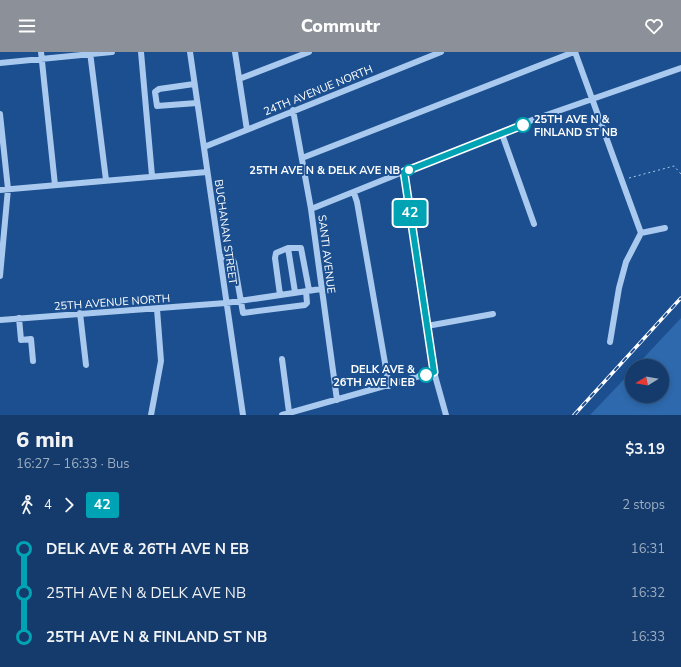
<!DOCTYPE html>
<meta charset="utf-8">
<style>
body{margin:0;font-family:"Nunito Sans",sans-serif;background:#214673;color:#f1f3f6;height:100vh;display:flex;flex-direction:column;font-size:15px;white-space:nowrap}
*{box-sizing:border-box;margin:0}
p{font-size:13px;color:#9dadc1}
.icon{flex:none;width:22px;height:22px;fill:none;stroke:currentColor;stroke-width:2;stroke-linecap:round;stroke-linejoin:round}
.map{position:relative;height:363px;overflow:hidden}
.side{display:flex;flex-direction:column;background:#143b6b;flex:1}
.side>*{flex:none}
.badge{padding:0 8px;border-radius:3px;font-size:14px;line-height:26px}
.needle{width:26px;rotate:259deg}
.tools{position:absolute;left:625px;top:307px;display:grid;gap:8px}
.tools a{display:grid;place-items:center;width:44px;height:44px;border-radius:50%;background:#143b6b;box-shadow:0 2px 6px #0003,0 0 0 1px #33557e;font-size:20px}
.map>.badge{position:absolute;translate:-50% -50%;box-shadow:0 0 0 2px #fff}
.legs{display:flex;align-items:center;gap:6px;height:44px;padding:0 16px;font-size:13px}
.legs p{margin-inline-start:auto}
.summary{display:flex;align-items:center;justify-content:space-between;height:68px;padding:0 16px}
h1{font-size:22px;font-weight:800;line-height:30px}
ul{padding:0 16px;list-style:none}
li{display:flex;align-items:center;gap:14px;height:44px;font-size:15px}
li i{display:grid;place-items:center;width:6px;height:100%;margin:0 5px;background:currentColor}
li i::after{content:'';width:10px;height:10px;margin:-5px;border:3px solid;border-radius:50%;background:#143b6b}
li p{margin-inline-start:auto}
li:first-child i{background:linear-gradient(#0000 50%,currentColor 0)}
li:last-child i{background:linear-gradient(currentColor 50%,#0000 0)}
header{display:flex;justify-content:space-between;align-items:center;height:52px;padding:0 16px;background:#8c9099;color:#fff;font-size:18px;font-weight:800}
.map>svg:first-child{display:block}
.green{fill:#2e69ad}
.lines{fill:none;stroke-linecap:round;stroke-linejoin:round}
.path{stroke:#a9c9ee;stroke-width:1;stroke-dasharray:2 3;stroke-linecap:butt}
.minor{stroke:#a9c9ee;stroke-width:6}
.rail-casing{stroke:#fff;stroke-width:3.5}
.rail{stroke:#1b4f8f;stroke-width:2;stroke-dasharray:6;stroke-linecap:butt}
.line-1-casing{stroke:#fff;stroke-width:9}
.line-1{stroke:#00a3b4;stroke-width:6}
.stop-1-dot{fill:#fff;stroke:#00a3b4;stroke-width:2}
.labels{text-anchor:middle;stroke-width:4;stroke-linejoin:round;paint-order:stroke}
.street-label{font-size:11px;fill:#fff;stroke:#1b4f8f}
.stop-label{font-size:11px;font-weight:bold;fill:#fff;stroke:#1b4f8f;text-anchor:end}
</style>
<header><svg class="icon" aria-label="menu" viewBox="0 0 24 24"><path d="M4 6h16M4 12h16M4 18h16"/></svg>Commutr<svg class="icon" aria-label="heart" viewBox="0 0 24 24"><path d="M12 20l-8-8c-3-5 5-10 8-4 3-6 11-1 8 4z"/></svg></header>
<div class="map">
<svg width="681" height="363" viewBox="0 0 681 363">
<rect width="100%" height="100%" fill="#1b4f8f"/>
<!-- green -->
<path class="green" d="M681 266V363H590L632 319V344H662V314H636Z"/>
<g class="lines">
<!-- path -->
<path class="path" d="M629 126 674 114 681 122"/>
<!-- minor -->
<path class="minor" d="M41 0 55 133
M90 0 106 128
M141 0 152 124
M190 0 243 363
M235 0 247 78
M575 0 641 181 626 210 619 236 610 290
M0 11 112 0
M239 27 309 0
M194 32 159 37 155 40 157 54 197 51
M293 58 311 157 337 348
M0 62 8 137 0 224
M502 82 534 172
M204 95 441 0
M302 106 574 0
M404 120 434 320 446 363
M0 138 207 120
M354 141 357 150 389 334
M311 157 535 67 681 16
M641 181 665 176
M288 196H301L309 238
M220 206 227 205 232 206 234 210 243 261 305 253 307 251 306 239
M280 243 275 206 276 201 288 196 295 240
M80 261 86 313
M19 266 21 288 31 287 33 309
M0 268 226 251 321 237
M427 274 493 262
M282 307 289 360
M151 363 161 309 157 257
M282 363 434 320"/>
<defs>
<path id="rail" d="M574 363 681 246"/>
</defs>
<!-- rail casing -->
<use href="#rail" class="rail-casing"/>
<!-- rail -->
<use href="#rail" class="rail"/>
</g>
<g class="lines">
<defs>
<path id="line-1" d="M426 323 434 320 404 120 523 73"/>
</defs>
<!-- line-1 casing -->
<use href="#line-1" class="line-1-casing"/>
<!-- line-1 -->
<use href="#line-1" class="line-1"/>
</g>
<!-- markers -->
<g class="stop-1-dot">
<circle cx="523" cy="73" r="7"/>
<circle cx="409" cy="118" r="5"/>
<circle cx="426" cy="323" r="7"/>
</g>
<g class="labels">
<!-- street labels -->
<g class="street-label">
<text transform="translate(318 38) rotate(-22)" y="4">24TH AVENUE NORTH</text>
<text transform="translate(226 180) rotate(82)" y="4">BUCHANAN STREET</text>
<text transform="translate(327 202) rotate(83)" y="4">SANTI AVENUE</text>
<text transform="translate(112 250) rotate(-4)" y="4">25TH AVENUE NORTH</text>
</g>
<!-- stop labels -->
<g class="stop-label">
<text x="534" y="71" text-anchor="start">25TH AVE N &amp;<tspan x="534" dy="13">FINLAND ST NB</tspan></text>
<text x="400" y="122">25TH AVE N &amp; DELK AVE NB</text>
<text x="415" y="321">DELK AVE &amp;<tspan x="415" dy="13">26TH AVE N EB</tspan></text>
</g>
</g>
</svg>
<div class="tools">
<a><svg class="needle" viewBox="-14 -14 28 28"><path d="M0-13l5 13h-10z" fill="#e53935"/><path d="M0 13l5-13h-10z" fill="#9dadc1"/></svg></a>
</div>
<b class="badge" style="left:410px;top:161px;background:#00a3b4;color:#fff">42</b>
</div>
<section class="side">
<div class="summary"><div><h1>6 min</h1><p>16:27 – 16:33 · Bus</p></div><b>$3.19</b></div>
<div class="legs"><svg class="icon" aria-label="walk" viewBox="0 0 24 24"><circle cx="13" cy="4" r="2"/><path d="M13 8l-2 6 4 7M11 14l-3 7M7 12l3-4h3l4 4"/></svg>4<svg class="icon" aria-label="forward" viewBox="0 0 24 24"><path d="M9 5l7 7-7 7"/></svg><b class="badge" style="background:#00a3b4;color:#fff">42</b><p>2 stops</p></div>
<ul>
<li><i style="color:#00a3b4"></i><b>DELK AVE &amp; 26TH AVE N EB</b><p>16:31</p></li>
<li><i style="color:#00a3b4"></i><span>25TH AVE N &amp; DELK AVE NB</span><p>16:32</p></li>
<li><i style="color:#00a3b4"></i><b>25TH AVE N &amp; FINLAND ST NB</b><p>16:33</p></li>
</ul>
</section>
